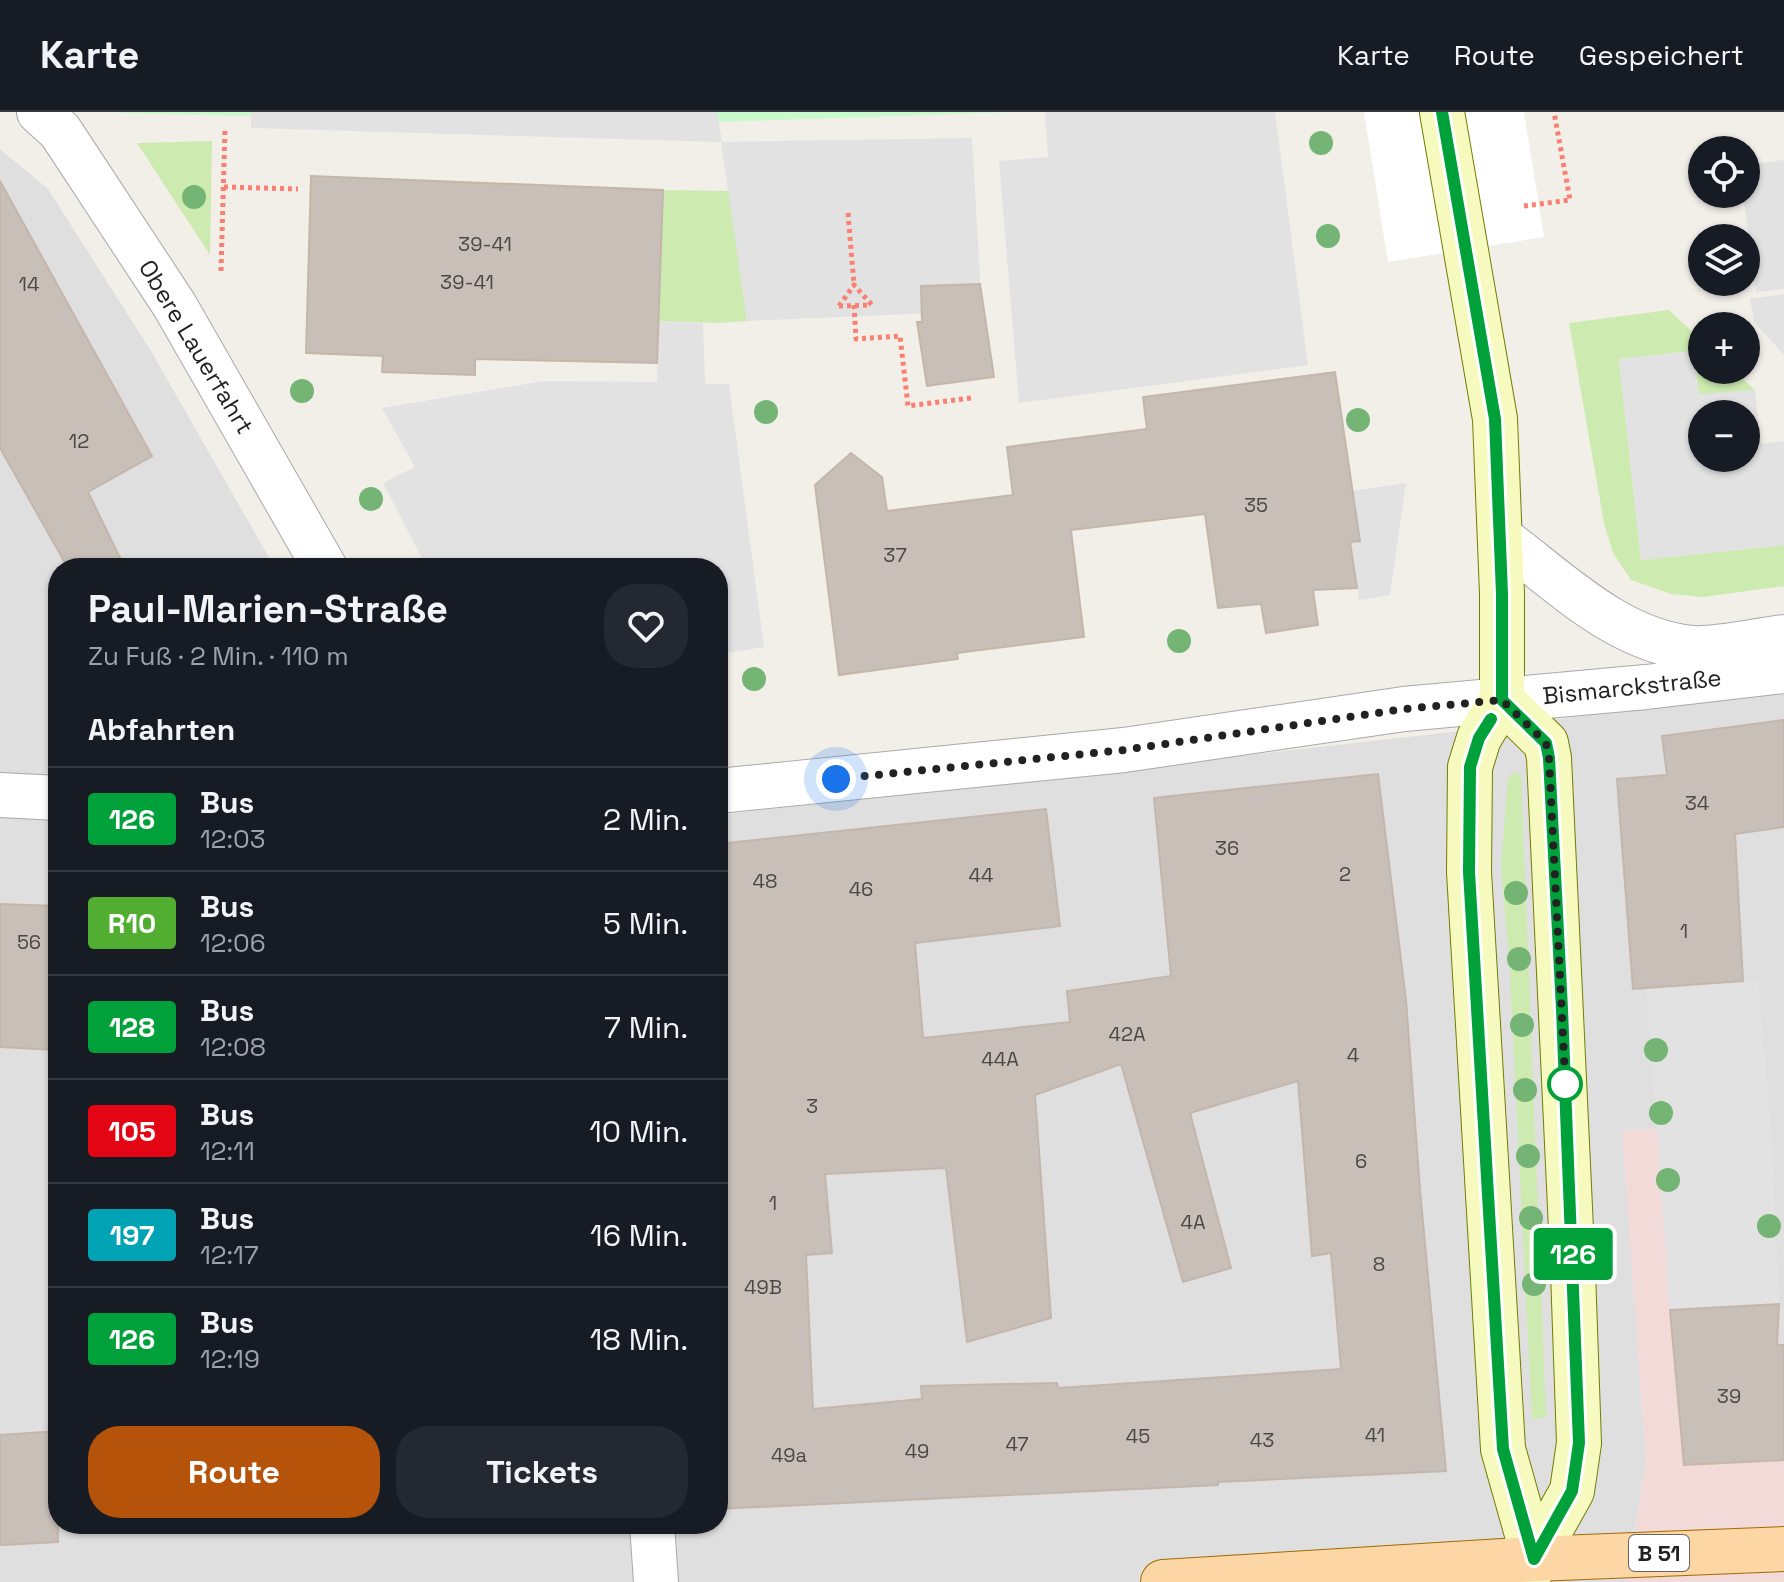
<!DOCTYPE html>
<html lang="de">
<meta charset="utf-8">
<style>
body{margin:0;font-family:"Space Grotesk",sans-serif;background:#242831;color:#f1f3f6;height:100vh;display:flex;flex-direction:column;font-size:30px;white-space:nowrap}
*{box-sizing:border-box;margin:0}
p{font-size:26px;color:#9ea1a6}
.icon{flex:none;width:44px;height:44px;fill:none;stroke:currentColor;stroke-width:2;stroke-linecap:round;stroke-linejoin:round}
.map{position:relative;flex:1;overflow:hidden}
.sheet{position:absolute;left:48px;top:446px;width:680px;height:976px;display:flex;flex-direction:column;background:#171b24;border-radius:32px;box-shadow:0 2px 6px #0004}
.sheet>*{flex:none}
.badge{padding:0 16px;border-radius:6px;font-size:28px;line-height:52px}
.controls{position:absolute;left:1688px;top:24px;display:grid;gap:16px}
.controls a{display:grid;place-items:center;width:72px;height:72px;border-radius:50%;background:#171b24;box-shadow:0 2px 6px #0004;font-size:40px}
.you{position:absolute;width:40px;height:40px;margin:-20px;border:6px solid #fff;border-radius:50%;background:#1a73e8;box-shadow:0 0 0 12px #1a73e833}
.map>.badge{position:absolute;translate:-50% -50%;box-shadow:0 0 0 4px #fff}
h2{padding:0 40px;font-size:30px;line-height:72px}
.round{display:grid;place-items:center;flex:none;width:84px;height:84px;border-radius:32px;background:#242831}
.headline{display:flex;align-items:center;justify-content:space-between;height:136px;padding:0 40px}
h1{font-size:38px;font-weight:700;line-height:60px}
.action{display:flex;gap:16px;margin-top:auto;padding:16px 40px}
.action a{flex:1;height:92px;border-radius:32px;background:#b45309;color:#fff;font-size:32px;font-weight:700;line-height:92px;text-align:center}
.action a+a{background:#242831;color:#f1f3f6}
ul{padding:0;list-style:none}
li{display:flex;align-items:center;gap:24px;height:104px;padding:0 40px;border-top:2px solid #363941}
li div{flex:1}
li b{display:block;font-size:30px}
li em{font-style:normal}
li .badge{min-width:88px;font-weight:700;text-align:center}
header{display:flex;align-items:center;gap:48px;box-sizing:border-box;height:112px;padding:0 40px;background:#171b24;border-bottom:2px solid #363941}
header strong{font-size:38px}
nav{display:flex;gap:44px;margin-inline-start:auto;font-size:28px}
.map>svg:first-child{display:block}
.residential{fill:#e0dfdf}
.commercial{fill:#f2dad9}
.grass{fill:#cdebb0}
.park{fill:#c8facc}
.parking{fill:#e2e2e2;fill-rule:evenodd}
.pier{fill:#fff}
.building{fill:#c7bfb8;stroke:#c4b6ab;stroke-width:2;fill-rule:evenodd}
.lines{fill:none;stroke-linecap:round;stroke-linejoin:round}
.street-casing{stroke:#a9a9a9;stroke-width:46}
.secondary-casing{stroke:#707d05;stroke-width:46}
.primary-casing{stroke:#a06b00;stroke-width:46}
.path{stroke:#fa8072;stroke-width:5;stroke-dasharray:4 4;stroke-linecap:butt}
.street{stroke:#fff;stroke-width:44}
.secondary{stroke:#f7fabf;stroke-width:44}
.primary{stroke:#fcd6a4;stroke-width:44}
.tree{fill:#74b475}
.line-casing{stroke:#fff;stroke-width:18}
.line{stroke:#00a13a;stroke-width:12}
.walk{stroke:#222;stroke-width:8;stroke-dasharray:0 14.4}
.stop-dot{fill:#fff;stroke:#00a13a;stroke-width:4}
.labels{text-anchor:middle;stroke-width:6;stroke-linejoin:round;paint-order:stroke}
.number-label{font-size:20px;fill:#4b4948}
.shield{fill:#fff;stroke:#646464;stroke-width:2}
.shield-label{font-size:22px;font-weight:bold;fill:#222}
.street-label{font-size:24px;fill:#222;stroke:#fff}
</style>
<header>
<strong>Karte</strong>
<nav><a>Karte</a><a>Route</a><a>Gespeichert</a></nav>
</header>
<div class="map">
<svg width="1784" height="1470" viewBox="0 0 1784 1470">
<rect width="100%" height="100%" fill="#f2efe9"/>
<!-- residential -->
<path class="residential" d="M0 37 48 77 151 239 275 456H58V1412H718V703L1496 615 1784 578V1233H1777L1779 1192 1770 1009 1623 1019 1646 1350 1627 1470H0Z"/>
<!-- commercial -->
<path class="commercial" d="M1770 1009 1779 1192 1777 1232 1784 1233V1470H1627L1646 1350 1622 1019Z"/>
<!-- grass -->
<path class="grass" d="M212 29 210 143 137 31Z
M663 78 729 79 747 209 718 211 659 209Z
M1669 198 1702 229V258H1733L1755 278 1699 283 1694 239 1619 247 1641 448 1784 433V474L1703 485 1671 482 1631 468 1613 441 1604 411 1569 211Z
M1515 660 1521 663 1546 1305 1532 1307 1509 845 1501 754 1508 665Z"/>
<!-- park -->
<path class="park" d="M116 0H251V4L118 1Z
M717 0H1013L719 10Z"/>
<!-- parking -->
<path class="parking" d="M251 0H717L722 30 972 26 982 199 747 209 721 30 251 16Z
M1045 0H1275L1308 253 1019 291 999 49 1048 45Z
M1784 48V177L1756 180 1743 82H1746V53Z
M1784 182V243L1754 210 1750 187Z
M659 209 703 211 705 272H729L764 535 721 542 728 587 718 588V456H427L383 371 415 355 382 296 544 269 657 270Z
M1694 239 1699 282 1755 278 1761 332 1784 329V433L1641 448 1619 247ZM1746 302V346H1702V302Z
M1406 371 1390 483 1359 488 1350 430 1359 429 1352 379Z
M1758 868 1770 1009 1779 1192 1670 1198 1646 876Z"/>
<!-- pier -->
<path class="pier" d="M1364 0H1524L1544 125 1388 150Z"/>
<!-- building -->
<path class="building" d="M311 64 663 78 657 251 475 247V263L382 260 383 244 306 241Z
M0 69 152 344 88 380 125 456H68L0 336Z
M980 172 994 265 927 274 917 210H922L921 174Z
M1335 260 1360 429 1350 430 1357 476 1313 478 1318 513 1266 521 1261 492 1218 496 1205 402 1071 418 1084 525 957 541 958 547 839 563 815 373 851 341 882 365 887 399 1013 383 1007 335 1147 317 1143 285Z
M1784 608V715L1735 722 1743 869 1633 877 1617 667 1667 663 1662 624Z
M1378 662 1406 888 1420 1078 1446 1359 1218 1370V1373L718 1397V732L1046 697 1060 814 915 831 923 926 1070 910 1067 879 1171 864 1154 686ZM1121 952 1183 1170 1231 1156 1190 1001 1298 969 1312 1144 1331 1141 1341 1257 1058 1276 1057 1271 921 1274 922 1287 813 1297 806 1143 832 1141 825 1062 946 1056 967 1230 1051 1206 1035 983Z
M0 792 58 794 55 938 0 935Z
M1779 1192 1777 1233H1784V1348L1684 1353 1670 1198Z
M58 1319V1430L0 1433V1323Z"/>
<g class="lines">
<defs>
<path id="street" d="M39 0 60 19 175 194 325 456
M1501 426C1558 468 1617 529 1692 536 1716 538 1758 528 1784 525
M718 679 1124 638 1404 597 1646 575 1784 559
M0 683 58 686
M652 1412 656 1470"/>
<path id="secondary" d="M1442 0 1495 307 1502 482V588L1479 626 1470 655 1469 760 1503 1337 1534 1447
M1502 588 1546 631 1549 646 1573 1160 1579 1331 1572 1379 1534 1447 1529 1464"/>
<path id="primary" d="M1163 1470 1534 1447 1784 1437"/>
</defs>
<!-- street casing -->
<use href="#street" class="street-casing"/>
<!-- secondary casing -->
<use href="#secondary" class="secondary-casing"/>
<!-- primary casing -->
<use href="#primary" class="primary-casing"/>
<!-- path -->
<path class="path" d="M224 75 298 77
M1524 94 1570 88 1554 0
M848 101 854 173
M221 159 225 16
M854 193 856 227 900 224 908 294 971 286
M839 194 854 173 872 193
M839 194 871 193"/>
<!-- street -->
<use href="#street" class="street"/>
<!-- secondary -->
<use href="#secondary" class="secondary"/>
<!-- primary -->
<use href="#primary" class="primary"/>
</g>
<!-- trees -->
<g class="tree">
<circle cx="1321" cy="31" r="12"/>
<circle cx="194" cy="85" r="12"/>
<circle cx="1328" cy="124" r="12"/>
<circle cx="302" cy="279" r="12"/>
<circle cx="766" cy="300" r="12"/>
<circle cx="1358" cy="308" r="12"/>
<circle cx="371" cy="387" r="12"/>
<circle cx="1179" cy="529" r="12"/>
<circle cx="754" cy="567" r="12"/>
<circle cx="1516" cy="781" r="12"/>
<circle cx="1519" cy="847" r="12"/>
<circle cx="1522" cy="913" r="12"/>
<circle cx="1656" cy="938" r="12"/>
<circle cx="1525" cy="978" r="12"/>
<circle cx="1661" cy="1001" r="12"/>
<circle cx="1528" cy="1044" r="12"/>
<circle cx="1668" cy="1068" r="12"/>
<circle cx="1531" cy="1106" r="12"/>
<circle cx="1769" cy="1114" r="12"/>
<circle cx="1534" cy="1172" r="12"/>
</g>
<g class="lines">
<defs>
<path id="line" d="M1442 0 1495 307 1502 482V588L1546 631 1549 646 1562 897 1579 1331 1572 1379 1534 1447 1503 1337 1469 760 1470 655 1479 626 1491 607"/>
</defs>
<!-- line casing -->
<use href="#line" class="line-casing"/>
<!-- line -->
<use href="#line" class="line"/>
<!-- walk -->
<path class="walk" d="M836 667 1124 638 1404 597 1502 588 1546 631 1549 646 1566 985 1565 972"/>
</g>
<!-- markers -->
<circle class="stop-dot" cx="1565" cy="972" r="16"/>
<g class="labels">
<!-- number labels -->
<g class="number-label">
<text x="485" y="139">39-41</text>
<text x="467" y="177">39-41</text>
<text x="29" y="179">14</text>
<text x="79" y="336">12</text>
<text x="1256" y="400">35</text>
<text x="895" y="450">37</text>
<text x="1697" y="698">34</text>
<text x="1227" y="743">36</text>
<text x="1345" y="769">2</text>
<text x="981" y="770">44</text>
<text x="765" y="776">48</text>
<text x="861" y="784">46</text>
<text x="1684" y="826">1</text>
<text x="29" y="837">56</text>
<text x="1127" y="929">42A</text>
<text x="1353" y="950">4</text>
<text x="1000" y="954">44A</text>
<text x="812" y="1001">3</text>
<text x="1361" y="1056">6</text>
<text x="773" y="1098">1</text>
<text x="1193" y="1117">4A</text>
<text x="1379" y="1159">8</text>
<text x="763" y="1182">49B</text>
<text x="1729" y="1291">39</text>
<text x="1375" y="1330">41</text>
<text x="1138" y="1331">45</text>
<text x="1262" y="1335">43</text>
<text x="1017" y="1339">47</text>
<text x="917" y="1346">49</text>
<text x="789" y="1350">49a</text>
</g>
<!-- shield labels -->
<rect class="shield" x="1629" y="1423" width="60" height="36" rx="6"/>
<g class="shield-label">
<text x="1659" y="1449">B 51</text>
</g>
<!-- street labels -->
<g class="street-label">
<text transform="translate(196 235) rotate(59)" y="8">Obere Lauerfahrt</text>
<text transform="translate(1632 575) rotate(-6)" y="8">Bismarckstraße</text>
</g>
</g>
</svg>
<div class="controls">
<a><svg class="icon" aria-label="locate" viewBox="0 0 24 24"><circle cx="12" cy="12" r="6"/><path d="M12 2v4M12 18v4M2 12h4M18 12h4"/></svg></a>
<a><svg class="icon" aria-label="layers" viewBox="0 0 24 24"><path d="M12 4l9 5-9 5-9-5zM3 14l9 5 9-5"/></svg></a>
<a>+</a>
<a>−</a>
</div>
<div class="you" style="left:836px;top:667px"></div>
<b class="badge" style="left:1573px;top:1142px;background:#00a13a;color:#fff">126</b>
<section class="sheet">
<div class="headline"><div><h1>Paul-Marien-Straße</h1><p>Zu Fuß · 2 Min. · 110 m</p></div><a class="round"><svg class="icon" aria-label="heart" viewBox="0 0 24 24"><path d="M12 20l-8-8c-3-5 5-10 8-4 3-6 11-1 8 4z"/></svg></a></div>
<h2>Abfahrten</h2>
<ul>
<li><span class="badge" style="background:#00a13a;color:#fff">126</span><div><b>Bus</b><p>12:03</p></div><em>2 Min.</em></li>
<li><span class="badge" style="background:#51ae31;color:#fff">R10</span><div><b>Bus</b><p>12:06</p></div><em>5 Min.</em></li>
<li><span class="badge" style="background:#00a13a;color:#fff">128</span><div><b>Bus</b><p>12:08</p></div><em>7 Min.</em></li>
<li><span class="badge" style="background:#e30513;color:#fff">105</span><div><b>Bus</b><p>12:11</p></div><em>10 Min.</em></li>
<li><span class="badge" style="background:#00a3b4;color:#fff">197</span><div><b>Bus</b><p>12:17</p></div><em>16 Min.</em></li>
<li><span class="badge" style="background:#00a13a;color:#fff">126</span><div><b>Bus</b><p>12:19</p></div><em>18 Min.</em></li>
</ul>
<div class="action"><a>Route</a><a>Tickets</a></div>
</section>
</div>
